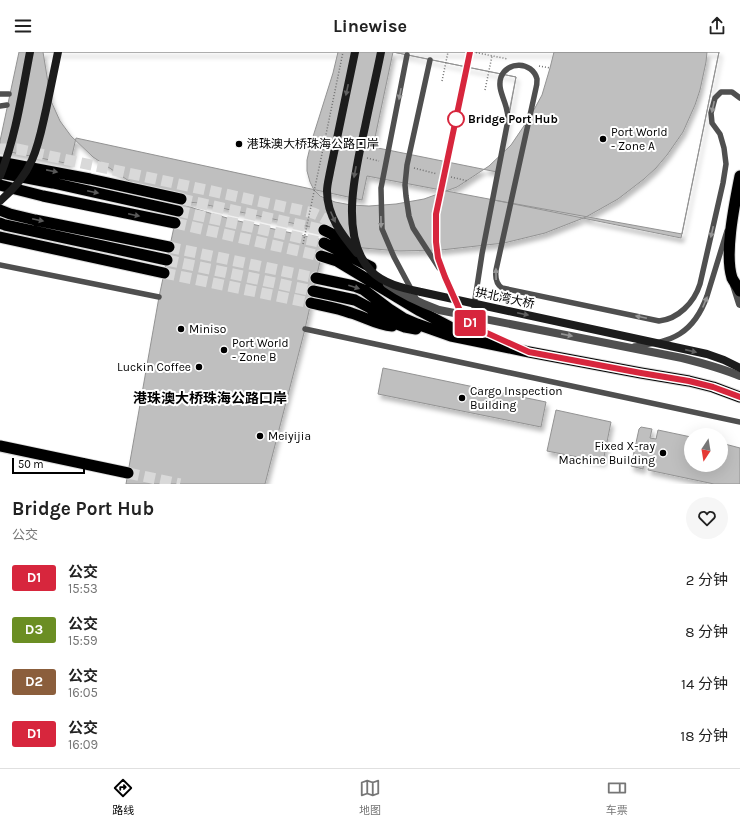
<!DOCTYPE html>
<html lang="zh">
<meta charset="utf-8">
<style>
body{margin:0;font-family:Karla,"Noto Sans SC",sans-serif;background:#f6f6f6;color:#222;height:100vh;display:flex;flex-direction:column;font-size:15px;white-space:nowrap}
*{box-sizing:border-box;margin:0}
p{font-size:13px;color:#767676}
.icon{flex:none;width:22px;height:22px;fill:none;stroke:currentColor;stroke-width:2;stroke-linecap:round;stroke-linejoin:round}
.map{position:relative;height:432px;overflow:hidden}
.side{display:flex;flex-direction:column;background:#fff;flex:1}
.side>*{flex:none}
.badge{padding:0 8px;border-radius:3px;font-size:14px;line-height:26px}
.needle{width:26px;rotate:192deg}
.fabs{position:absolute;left:684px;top:376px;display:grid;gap:8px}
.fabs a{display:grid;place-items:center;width:44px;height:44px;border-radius:50%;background:#fff;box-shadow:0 4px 16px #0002;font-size:20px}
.scale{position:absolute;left:12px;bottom:10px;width:73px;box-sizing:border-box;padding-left:4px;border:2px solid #000;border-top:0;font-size:11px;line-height:14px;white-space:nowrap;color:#000;-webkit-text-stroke:3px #fff;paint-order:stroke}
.map>.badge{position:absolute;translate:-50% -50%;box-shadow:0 0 0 2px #fff}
.round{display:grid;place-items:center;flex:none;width:42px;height:42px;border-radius:21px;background:#f6f6f6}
.headline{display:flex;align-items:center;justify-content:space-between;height:68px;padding:0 12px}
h1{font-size:19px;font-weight:700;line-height:30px}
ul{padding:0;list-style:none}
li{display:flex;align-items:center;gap:12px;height:52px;padding:0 12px}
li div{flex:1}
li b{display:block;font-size:15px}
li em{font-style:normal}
li .badge{min-width:44px;font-weight:700;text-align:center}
header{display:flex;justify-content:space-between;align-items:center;height:52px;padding:0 12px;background:#fff;font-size:18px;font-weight:700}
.tabs{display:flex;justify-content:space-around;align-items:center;height:56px;border-top:1px solid #e0e0e0;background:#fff;font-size:11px;color:#767676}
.tabs a{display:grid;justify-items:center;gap:2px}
.tabs .on{color:#000}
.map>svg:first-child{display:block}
.building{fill:#bfbfbf;stroke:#939393;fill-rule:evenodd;filter:url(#shadow)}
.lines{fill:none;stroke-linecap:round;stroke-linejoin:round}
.trunk-tunnel{stroke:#d9d9d9;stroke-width:11;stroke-dasharray:11 5.5;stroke-linecap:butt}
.trunk-casing{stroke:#dbdbdb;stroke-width:13}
.path{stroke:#717171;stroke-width:1.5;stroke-dasharray:1 2;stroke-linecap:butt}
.service{stroke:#4f4f4f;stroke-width:5.5}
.minor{stroke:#4f4f4f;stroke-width:8}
.trunk{stroke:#000;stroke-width:11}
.minor-bridge{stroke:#4f4f4f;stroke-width:8}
.secondary-bridge{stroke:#1c1c1c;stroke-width:8}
.oneway{fill:#606060}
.oneway2{fill:#959595}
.oneway3{fill:#595959}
.line-casing{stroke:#fff;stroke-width:9}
.line{stroke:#d7263d;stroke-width:6}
.stop-dot{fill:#fff;stroke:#d7263d;stroke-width:2}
.poi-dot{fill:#000;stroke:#fff;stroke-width:1.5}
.labels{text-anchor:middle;stroke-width:4;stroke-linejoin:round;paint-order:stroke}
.stop-label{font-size:12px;font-weight:bold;fill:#000;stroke:#fff;text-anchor:start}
.poi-label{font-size:12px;fill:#000;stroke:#fff;text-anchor:start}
.street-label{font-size:12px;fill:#000;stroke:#fff}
.quarter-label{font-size:14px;font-weight:bold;fill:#000;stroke:#fff}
</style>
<header><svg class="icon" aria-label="menu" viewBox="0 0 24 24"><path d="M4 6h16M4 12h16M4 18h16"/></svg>Linewise<svg class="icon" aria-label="share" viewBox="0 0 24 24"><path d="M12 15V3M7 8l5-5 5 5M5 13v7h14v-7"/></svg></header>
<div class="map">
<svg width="740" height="432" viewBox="0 0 740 432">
<defs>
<filter id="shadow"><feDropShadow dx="2.5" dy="4.5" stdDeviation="2" flood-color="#0004"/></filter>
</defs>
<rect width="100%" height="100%" fill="#fff"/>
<!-- building -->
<path class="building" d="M19 0H719L681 186 494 148 367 124 362 148 76 86 70 112 0 98V89ZM393 0 516 25 497 120 373 95Z
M43 0H338L333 21 311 91 307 108V119L310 130 314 138 320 144 335 150 351 153 369 154 396 152 424 147 457 135 489 114 511 93 530 65 542 43 550 16 554 0H707L706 10 700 38 695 53 683 80 667 103 656 116 644 127 618 147 586 165 545 181 504 191 441 198 399 199 363 196 318 187 234 168 196 157 176 150 129 129 93 105 71 84 60 69 51 49Z
M393 0H719L682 182 494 148 516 25Z
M188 150 198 151 315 176 320 178 324 184V191L305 277 265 432H126L159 245 177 161 179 156 182 152Z
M383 316 546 350 541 375 378 342Z
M556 358 611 370 603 410 547 399Z
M641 375 652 377 650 386 656 387 658 378 691 385V413H721V391L740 396V432H714L648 418 650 408 645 406 643 417 631 414 639 377Z"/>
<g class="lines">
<!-- trunk-tunnel -->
<path class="trunk-tunnel" d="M0 97H17L313 161C331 168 332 174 343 188
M181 147 324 178
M178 159 324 191
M175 171 321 204
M169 195 316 226
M167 208 313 239
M164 221 311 251
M128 421 180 432"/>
<defs>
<path id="trunk" d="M0 110 90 127 181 147
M0 121 53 131 178 159
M740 124C735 150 724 201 732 226 734 230 738 235 740 239
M0 133 43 144 175 171
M0 158 10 162 35 168 169 195
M0 171 5 173 167 208
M324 178 332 182 354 201
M0 185 164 221
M324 191 371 215
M321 204 337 209 420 259 456 278 467 285
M316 226 354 234 364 238 389 257 403 266 417 272 451 284 529 300 641 321 689 329 713 335 740 345
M313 239 355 248 370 256 387 268 405 275 416 277
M311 251C324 254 338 256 351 261 365 265 377 273 392 274
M0 394 128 421"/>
</defs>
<!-- trunk casing -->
<use href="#trunk" class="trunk-casing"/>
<!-- path -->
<path class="path" d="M473 0 508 7
M539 14 550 16
M442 29 448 0
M485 38 492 4
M326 97H323L343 0
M367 106 379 109
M414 116 437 122
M451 125 468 129
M303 192 323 97"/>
<!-- service -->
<path class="service" d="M407 3 381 136 382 177 394 205 418 250
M430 8 407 113 405 133 406 144 409 164 413 176 439 216
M467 16 436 162V190L439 206 445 225 461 261 468 269 478 277 512 292
M0 42H9
M0 54 7 53
M0 213 159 245
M305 277 740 370
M491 283 480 274 475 265 474 254 482 202 508 68C508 65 508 62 507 59 505 47 497 37 501 25 507 9 532 9 537 27 537 29 537 33 536 36L496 218C495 226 496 232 502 236L659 269C678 267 694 251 700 232L723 131 726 112 724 96 720 82 712 71 711 61 715 46 721 40H732L740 46
M634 294C672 291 694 281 707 244L727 179"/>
<!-- minor -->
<path class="minor" d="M734 233 740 252"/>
<!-- trunk -->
<use href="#trunk" class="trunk"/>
<!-- minor-bridge -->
<path class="minor-bridge" d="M387 232C404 244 420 251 439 258L682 306C702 311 721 316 740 324"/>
<!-- secondary-bridge -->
<path class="secondary-bridge" d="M355 0 330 120C329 126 327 133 327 139 327 164 342 183 357 201
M381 0C376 25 370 50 365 75 356 116 338 184 371 219 384 232 403 236 421 240L707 302 724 308 740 316
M0 124C16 84 22 41 30 0
M0 149C13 138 25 124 32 108 39 92 42 75 46 58 50 38 54 19 58 0"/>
</g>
<!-- one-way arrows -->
<defs><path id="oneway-solid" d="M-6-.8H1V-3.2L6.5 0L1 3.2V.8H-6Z"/></defs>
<g class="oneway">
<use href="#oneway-solid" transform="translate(347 38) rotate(102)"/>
<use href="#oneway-solid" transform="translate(355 120) rotate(101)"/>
<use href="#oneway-solid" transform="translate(333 165) rotate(66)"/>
<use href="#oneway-solid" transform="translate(523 262) rotate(12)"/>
<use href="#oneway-solid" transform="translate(691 299) rotate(13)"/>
</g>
<g class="oneway2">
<use href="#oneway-solid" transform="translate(400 42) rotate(101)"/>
<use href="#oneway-solid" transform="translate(713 55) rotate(102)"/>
<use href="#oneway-solid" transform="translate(381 170) rotate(89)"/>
<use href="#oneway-solid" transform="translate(712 180) rotate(103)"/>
<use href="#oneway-solid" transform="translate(496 222) rotate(-91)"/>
<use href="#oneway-solid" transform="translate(705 250) rotate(-67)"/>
<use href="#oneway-solid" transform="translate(641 265) rotate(-168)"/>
<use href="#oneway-solid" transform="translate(567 283) rotate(11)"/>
</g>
<g class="oneway3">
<use href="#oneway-solid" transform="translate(52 119) rotate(11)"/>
<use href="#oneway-solid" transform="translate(93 140) rotate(12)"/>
<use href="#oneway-solid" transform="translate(134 163) rotate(12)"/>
<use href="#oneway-solid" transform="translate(38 168) rotate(12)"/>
<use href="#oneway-solid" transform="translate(354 235) rotate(18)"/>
</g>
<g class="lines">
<defs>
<path id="line" d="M470 0 436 162V190L438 206 445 225 461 261 468 270 478 277 529 300 641 321 689 329 713 335 740 345"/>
</defs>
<!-- line casing -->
<use href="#line" class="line-casing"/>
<!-- line -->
<use href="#line" class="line"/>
</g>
<!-- markers -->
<circle class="stop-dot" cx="456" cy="67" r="8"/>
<g class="poi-dot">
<circle cx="603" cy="87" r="4"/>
<circle cx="239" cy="92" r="4"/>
<circle cx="181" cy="277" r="4"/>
<circle cx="224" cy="298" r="4"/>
<circle cx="199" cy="315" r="4"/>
<circle cx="462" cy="346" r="4"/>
<circle cx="260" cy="384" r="4"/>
<circle cx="663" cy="401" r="4"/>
</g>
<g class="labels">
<!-- stop labels -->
<g class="stop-label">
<text x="468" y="71">Bridge Port Hub</text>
</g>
<!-- poi labels -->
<g class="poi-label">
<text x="611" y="84">Port World<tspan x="611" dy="14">- Zone A</tspan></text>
<text x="247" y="96">港珠澳大桥珠海公路口岸</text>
<text x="189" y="281">Miniso</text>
<text x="232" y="295">Port World<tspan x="232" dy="14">- Zone B</tspan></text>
<text x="191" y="319" text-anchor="end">Luckin Coffee</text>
<text x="470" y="343">Cargo Inspection<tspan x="470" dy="14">Building</tspan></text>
<text x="268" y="388">Meiyijia</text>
<text x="655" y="398" text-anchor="end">Fixed X-ray<tspan x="655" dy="14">Machine Building</tspan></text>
</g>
<!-- street labels -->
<g class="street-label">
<text transform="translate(505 246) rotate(12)" y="4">拱北湾大桥</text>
</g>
<!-- quarter labels -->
<g class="quarter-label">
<text x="210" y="351">港珠澳大桥珠海公路口岸</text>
</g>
</g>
</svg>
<div class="fabs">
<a><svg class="needle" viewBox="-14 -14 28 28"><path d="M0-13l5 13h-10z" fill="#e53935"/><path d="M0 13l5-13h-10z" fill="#767676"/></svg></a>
</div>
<div class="scale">50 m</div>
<b class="badge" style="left:470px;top:271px;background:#d7263d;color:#fff">D1</b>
</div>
<section class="side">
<div class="headline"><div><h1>Bridge Port Hub</h1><p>公交</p></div><a class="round"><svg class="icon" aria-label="heart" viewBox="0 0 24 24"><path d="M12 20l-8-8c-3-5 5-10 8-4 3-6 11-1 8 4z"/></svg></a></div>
<ul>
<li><span class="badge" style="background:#d7263d;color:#fff">D1</span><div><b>公交</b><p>15:53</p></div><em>2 分钟</em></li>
<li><span class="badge" style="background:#6b8e23;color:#fff">D3</span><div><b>公交</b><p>15:59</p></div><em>8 分钟</em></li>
<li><span class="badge" style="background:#8b5e3c;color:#fff">D2</span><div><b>公交</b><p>16:05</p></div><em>14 分钟</em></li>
<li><span class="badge" style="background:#d7263d;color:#fff">D1</span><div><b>公交</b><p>16:09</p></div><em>18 分钟</em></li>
</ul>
</section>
<nav class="tabs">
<a class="on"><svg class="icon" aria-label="directions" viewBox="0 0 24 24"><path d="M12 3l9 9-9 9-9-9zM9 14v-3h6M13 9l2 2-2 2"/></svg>路线</a>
<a><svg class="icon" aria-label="map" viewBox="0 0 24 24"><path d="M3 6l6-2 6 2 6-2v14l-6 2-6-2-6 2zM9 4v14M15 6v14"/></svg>地图</a>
<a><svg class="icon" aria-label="tickets" viewBox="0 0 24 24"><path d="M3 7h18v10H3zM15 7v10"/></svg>车票</a>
</nav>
